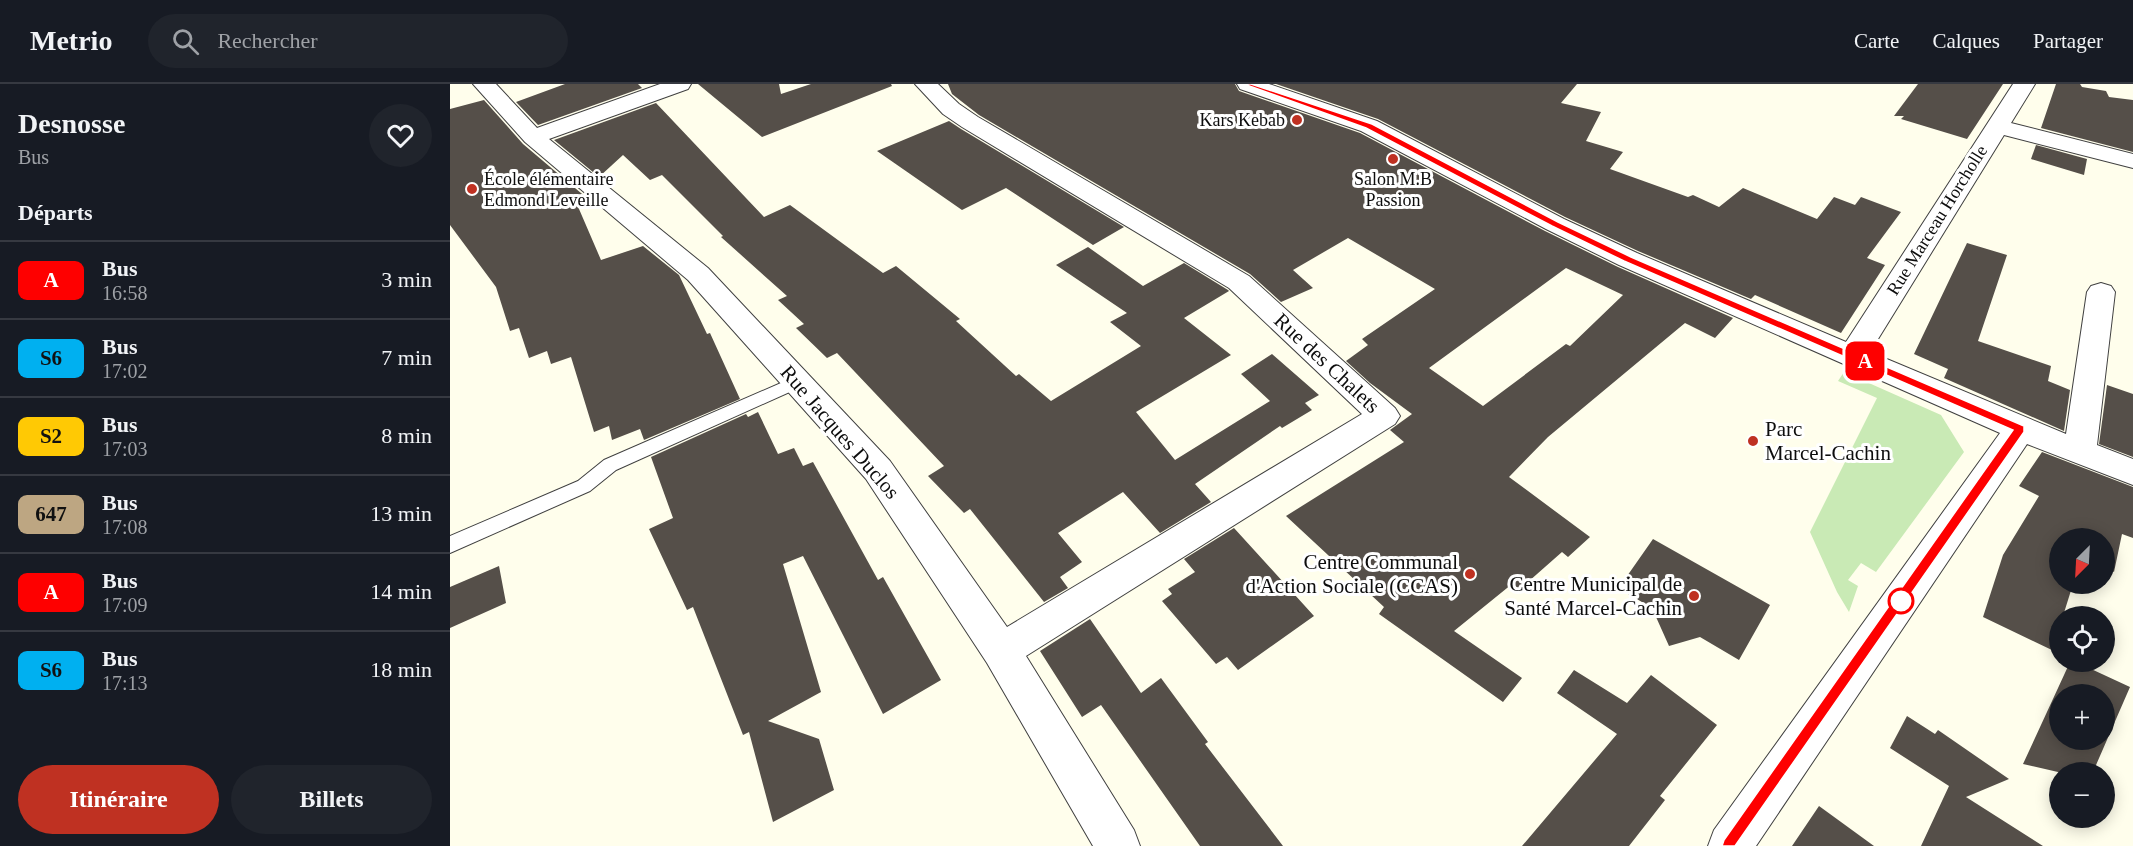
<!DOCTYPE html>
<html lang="fr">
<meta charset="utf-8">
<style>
body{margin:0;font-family:Georgia,serif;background:#20242c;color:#f1f3f6;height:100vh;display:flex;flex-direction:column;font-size:22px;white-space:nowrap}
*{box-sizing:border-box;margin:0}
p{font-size:20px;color:#9ea1a6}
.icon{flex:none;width:33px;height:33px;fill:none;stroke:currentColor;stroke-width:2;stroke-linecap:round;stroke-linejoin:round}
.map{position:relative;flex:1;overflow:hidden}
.details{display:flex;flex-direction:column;background:#171b24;width:450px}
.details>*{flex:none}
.badge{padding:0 12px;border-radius:9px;font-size:21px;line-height:39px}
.needle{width:39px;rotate:204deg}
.tools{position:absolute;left:1599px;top:444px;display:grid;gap:12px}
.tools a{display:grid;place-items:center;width:66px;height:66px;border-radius:50%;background:#171b24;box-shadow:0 3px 15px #0003;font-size:30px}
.map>.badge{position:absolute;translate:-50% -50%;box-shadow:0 0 0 3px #fff}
h2{padding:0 18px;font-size:22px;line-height:54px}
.round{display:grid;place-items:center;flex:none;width:63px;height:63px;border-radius:32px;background:#20242c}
.overview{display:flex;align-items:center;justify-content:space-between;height:102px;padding:0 18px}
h1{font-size:28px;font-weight:700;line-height:45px}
.button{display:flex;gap:12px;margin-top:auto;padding:12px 18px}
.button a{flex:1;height:69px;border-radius:36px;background:#bf3122;color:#fff;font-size:24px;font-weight:700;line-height:69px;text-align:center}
.button a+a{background:#20242c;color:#f1f3f6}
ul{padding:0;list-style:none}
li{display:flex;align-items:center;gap:18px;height:78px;padding:0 18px;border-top:2px solid #363941}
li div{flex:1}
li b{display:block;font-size:22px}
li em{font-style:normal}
li .badge{min-width:66px;font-weight:700;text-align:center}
header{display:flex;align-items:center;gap:36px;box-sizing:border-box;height:84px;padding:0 30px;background:#171b24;border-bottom:2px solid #363941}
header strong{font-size:28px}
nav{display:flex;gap:33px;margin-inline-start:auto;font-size:21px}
.search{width:420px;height:54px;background:#20242c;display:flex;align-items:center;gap:15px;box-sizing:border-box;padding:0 21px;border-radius:33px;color:#9ea1a6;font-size:22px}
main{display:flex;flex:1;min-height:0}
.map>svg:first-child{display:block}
.green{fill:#c9eab5}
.building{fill:#554f49;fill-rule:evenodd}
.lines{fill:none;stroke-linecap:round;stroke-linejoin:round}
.service-casing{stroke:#404040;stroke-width:2}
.minor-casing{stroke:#404040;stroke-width:2}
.service{fill:#fff;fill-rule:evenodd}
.minor{fill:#fff;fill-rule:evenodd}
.line{fill:#fe0000;stroke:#fff;stroke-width:1.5}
.poi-dot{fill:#bf3122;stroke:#fff;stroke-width:2}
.stop-dot{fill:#fff;stroke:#fe0000;stroke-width:3}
.labels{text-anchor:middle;stroke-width:6;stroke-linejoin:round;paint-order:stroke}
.far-poi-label{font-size:18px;fill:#0d0d0d;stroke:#fff;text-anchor:end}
.far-street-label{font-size:18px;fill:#0d0d0d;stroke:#fff}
.street-label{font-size:21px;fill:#0d0d0d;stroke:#fff}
.poi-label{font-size:21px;fill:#0d0d0d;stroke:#fff;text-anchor:end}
</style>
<header>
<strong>Metrio</strong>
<div class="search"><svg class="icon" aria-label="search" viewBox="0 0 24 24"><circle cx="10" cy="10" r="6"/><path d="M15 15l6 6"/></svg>Rechercher</div>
<nav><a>Carte</a><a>Calques</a><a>Partager</a></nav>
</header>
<main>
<section class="details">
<div class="overview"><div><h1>Desnosse</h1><p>Bus</p></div><a class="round"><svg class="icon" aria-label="heart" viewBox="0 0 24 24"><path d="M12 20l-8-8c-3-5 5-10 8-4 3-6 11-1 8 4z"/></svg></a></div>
<h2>Départs</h2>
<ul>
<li><span class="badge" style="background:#fe0000;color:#fff">A</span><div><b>Bus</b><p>16:58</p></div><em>3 min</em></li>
<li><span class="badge" style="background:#00b0f0;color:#111">S6</span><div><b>Bus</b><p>17:02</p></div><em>7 min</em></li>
<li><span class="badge" style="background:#ffc904;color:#111">S2</span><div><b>Bus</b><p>17:03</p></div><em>8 min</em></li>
<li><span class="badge" style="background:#bda682;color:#111">647</span><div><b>Bus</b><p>17:08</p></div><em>13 min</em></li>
<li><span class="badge" style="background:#fe0000;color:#fff">A</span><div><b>Bus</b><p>17:09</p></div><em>14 min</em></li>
<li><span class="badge" style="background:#00b0f0;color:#111">S6</span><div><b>Bus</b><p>17:13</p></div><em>18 min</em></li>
</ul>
<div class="button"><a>Itinéraire</a><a>Billets</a></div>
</section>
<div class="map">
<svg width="1683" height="762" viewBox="0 0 1683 762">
<rect width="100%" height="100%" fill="#fffeec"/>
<!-- green -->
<path class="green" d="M1394 288 1491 331 1514 368 1426 488 1411 479 1398 496 1408 502 1399 528 1387 508 1360 448 1427 314 1388 297Z"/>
<!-- building -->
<path class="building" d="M115 0H188L192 4 88 41 66 18Z
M248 0H329L331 10 361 0H441L442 2 312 53Z
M498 0H785L789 7 910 49 1095 147 1168 183 1283 234 1265 254 1235 239 1098 353 1059 393 1140 453 1118 473 1112 468 1069 506 1062 500 1004 547 1072 594 1053 618 929 530 934 523 836 432 954 358 940 346 962 330 920 299 896 277 918 261 912 255 985 205 898 154 843 186 863 204 831 218 800 190 529 31 502 10ZM1116 184 1173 211 1120 262 1116 260 1033 322 979 284Z
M826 0H1127L1111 19 1151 28 1136 57 1173 68 1160 85 1238 113 1243 111 1269 123 1293 104 1367 135 1384 113 1405 121 1411 113 1451 128 1417 174 1435 181 1391 249 1305 211 1301 215 1188 167 1115 133 928 35Z
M1468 0H1553L1517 55 1451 35 1454 32H1444Z
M1606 0H1630L1632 3 1656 7 1659 13 1683 16V68L1591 44Z
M34 16 73 60 138 115 126 118 151 176 193 162 229 191 257 250 260 249 290 315 194 356 190 345 162 356 159 342 144 348 121 273 101 280 97 267 79 274 69 244 60 247 46 203 0 141V25Z
M206 19 314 133 340 121 433 189 446 182 510 235 506 237 566 292 569 290 601 317 691 262 660 238 677 229 606 181 638 163 693 202 734 179 778 206 779 207 734 234 781 271 686 328 725 376 820 317 791 290 822 270 869 311 855 319 862 326 832 344 830 342 745 400 761 418 710 449 673 408 608 449 632 478 610 493 618 504 594 518 520 425 514 429 478 392 494 382 387 269 377 274 346 244 354 240 328 216 337 212 271 153 273 152 212 91 200 96 173 71 149 93 104 56Z
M499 37 511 45 674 143 643 161 556 104 512 126 427 67Z
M1586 61 1637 75 1634 91 1581 75Z
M1517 159 1557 171 1528 257 1601 282 1598 297 1620 306 1614 347 1494 294 1498 285 1464 270Z
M1657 301 1683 310V373L1649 360Z
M308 328 328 370 344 364 353 382 363 378 428 496 433 493 491 596 433 630 353 472 333 480 371 608 318 637 369 655 384 706 323 738 299 648 293 651 243 523 237 526 199 445 223 434 201 373 296 330 298 333Z
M1592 368 1683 403V454L1672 450 1664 488 1654 482V454H1610V500H1623L1613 532H1610V546L1604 567 1533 533 1553 471 1589 412 1569 402Z
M784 444 864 532 788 586 777 573 766 580 712 517 722 510 718 505 745 488 734 475Z
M1203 455 1320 521 1289 576 1250 553 1219 562 1202 524 1175 508V495Z
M49 482 56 519 0 544V503Z
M640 535 691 609 711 594 758 658 755 660 833 762H750L651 621 632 633 590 567Z
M1620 578H1626L1680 603 1643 688H1608L1573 680ZM1610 610H1654V656H1610Z
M1124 586 1177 619 1201 591 1267 641 1210 712 1215 716 1179 762H1072L1167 650 1107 609Z
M1457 632 1485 650 1488 646 1559 695 1516 713 1593 762H1471L1499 702 1440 664Z
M1369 722 1424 762H1342Z"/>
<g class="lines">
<defs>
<path id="service" d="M347 292 353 294 355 298 353 302 166 386 140 407 0 469V452L128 397 154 376Z"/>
<path id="minor" d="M23 0H46L87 44 210 0H241L238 5 99 55 258 184 440 377 557 543 912 330 779 204 512 43 493 30 465 0H488L509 20 528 33 799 192 945 324 950 332 945 340 576 572 684 746 690 762H643L537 579 416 395 238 196 75 58Z
M787 0H819L927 37 1114 135 1187 169 1396 258 1563 0H1585L1561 39 1683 70V84L1554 51 1420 268 1616 350 1637 208 1641 202 1651 199 1661 202 1665 208 1647 361 1683 375V401L1577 360 1306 762H1258L1264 746 1550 349 1169 181 1096 145 911 47 790 5Z"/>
</defs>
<!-- service casing -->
<use href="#service" class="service-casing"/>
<!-- minor casing -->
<use href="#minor" class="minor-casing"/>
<!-- service -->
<use href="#service" class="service"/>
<!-- minor -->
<use href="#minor" class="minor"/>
</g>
<!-- line -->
<path class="line" d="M794 0H801L922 40 1108 138 1181 173 1574 342V348L1285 762H1272L1274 756 1563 346 1174 177 1102 142 916 44Z"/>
<!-- markers -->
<g class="poi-dot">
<circle cx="847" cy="36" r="6"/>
<circle cx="943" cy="75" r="6"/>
<circle cx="22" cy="105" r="6"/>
<circle cx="1303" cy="357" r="6"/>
<circle cx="1020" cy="490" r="6"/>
<circle cx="1244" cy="512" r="6"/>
</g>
<circle class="stop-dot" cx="1451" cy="517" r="12"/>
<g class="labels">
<!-- far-poi labels -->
<g class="far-poi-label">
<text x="835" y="42">Kars Kebab</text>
<text x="34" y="101" text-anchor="start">École élémentaire<tspan x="34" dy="21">Edmond Leveille</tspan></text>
<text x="943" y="101" text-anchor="middle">Salon M.B<tspan x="943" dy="21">Passion</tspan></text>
</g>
<!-- far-street labels -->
<g class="far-street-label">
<text transform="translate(1487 136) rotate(-58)" y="6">Rue Marceau Horcholle</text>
</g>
<!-- street labels -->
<g class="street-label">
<text transform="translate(877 279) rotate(43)" y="7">Rue des Chalets</text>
<text transform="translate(390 348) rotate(49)" y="7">Rue Jacques Duclos</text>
</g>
<!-- poi labels -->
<g class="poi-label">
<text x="1315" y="352" text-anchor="start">Parc<tspan x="1315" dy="24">Marcel-Cachin</tspan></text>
<text x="1008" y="485">Centre Communal<tspan x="1008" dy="24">d'Action Sociale (CCAS)</tspan></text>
<text x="1232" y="507">Centre Municipal de<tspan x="1232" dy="24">Santé Marcel-Cachin</tspan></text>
</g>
</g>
</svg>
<div class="tools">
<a><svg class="needle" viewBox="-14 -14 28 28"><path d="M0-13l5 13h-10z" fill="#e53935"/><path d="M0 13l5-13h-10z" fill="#9ea1a6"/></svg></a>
<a><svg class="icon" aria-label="locate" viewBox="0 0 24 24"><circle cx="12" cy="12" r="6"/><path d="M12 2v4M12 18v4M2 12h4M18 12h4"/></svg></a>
<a>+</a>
<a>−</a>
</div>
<b class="badge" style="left:1415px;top:277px;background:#fe0000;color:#fff">A</b>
</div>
</main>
